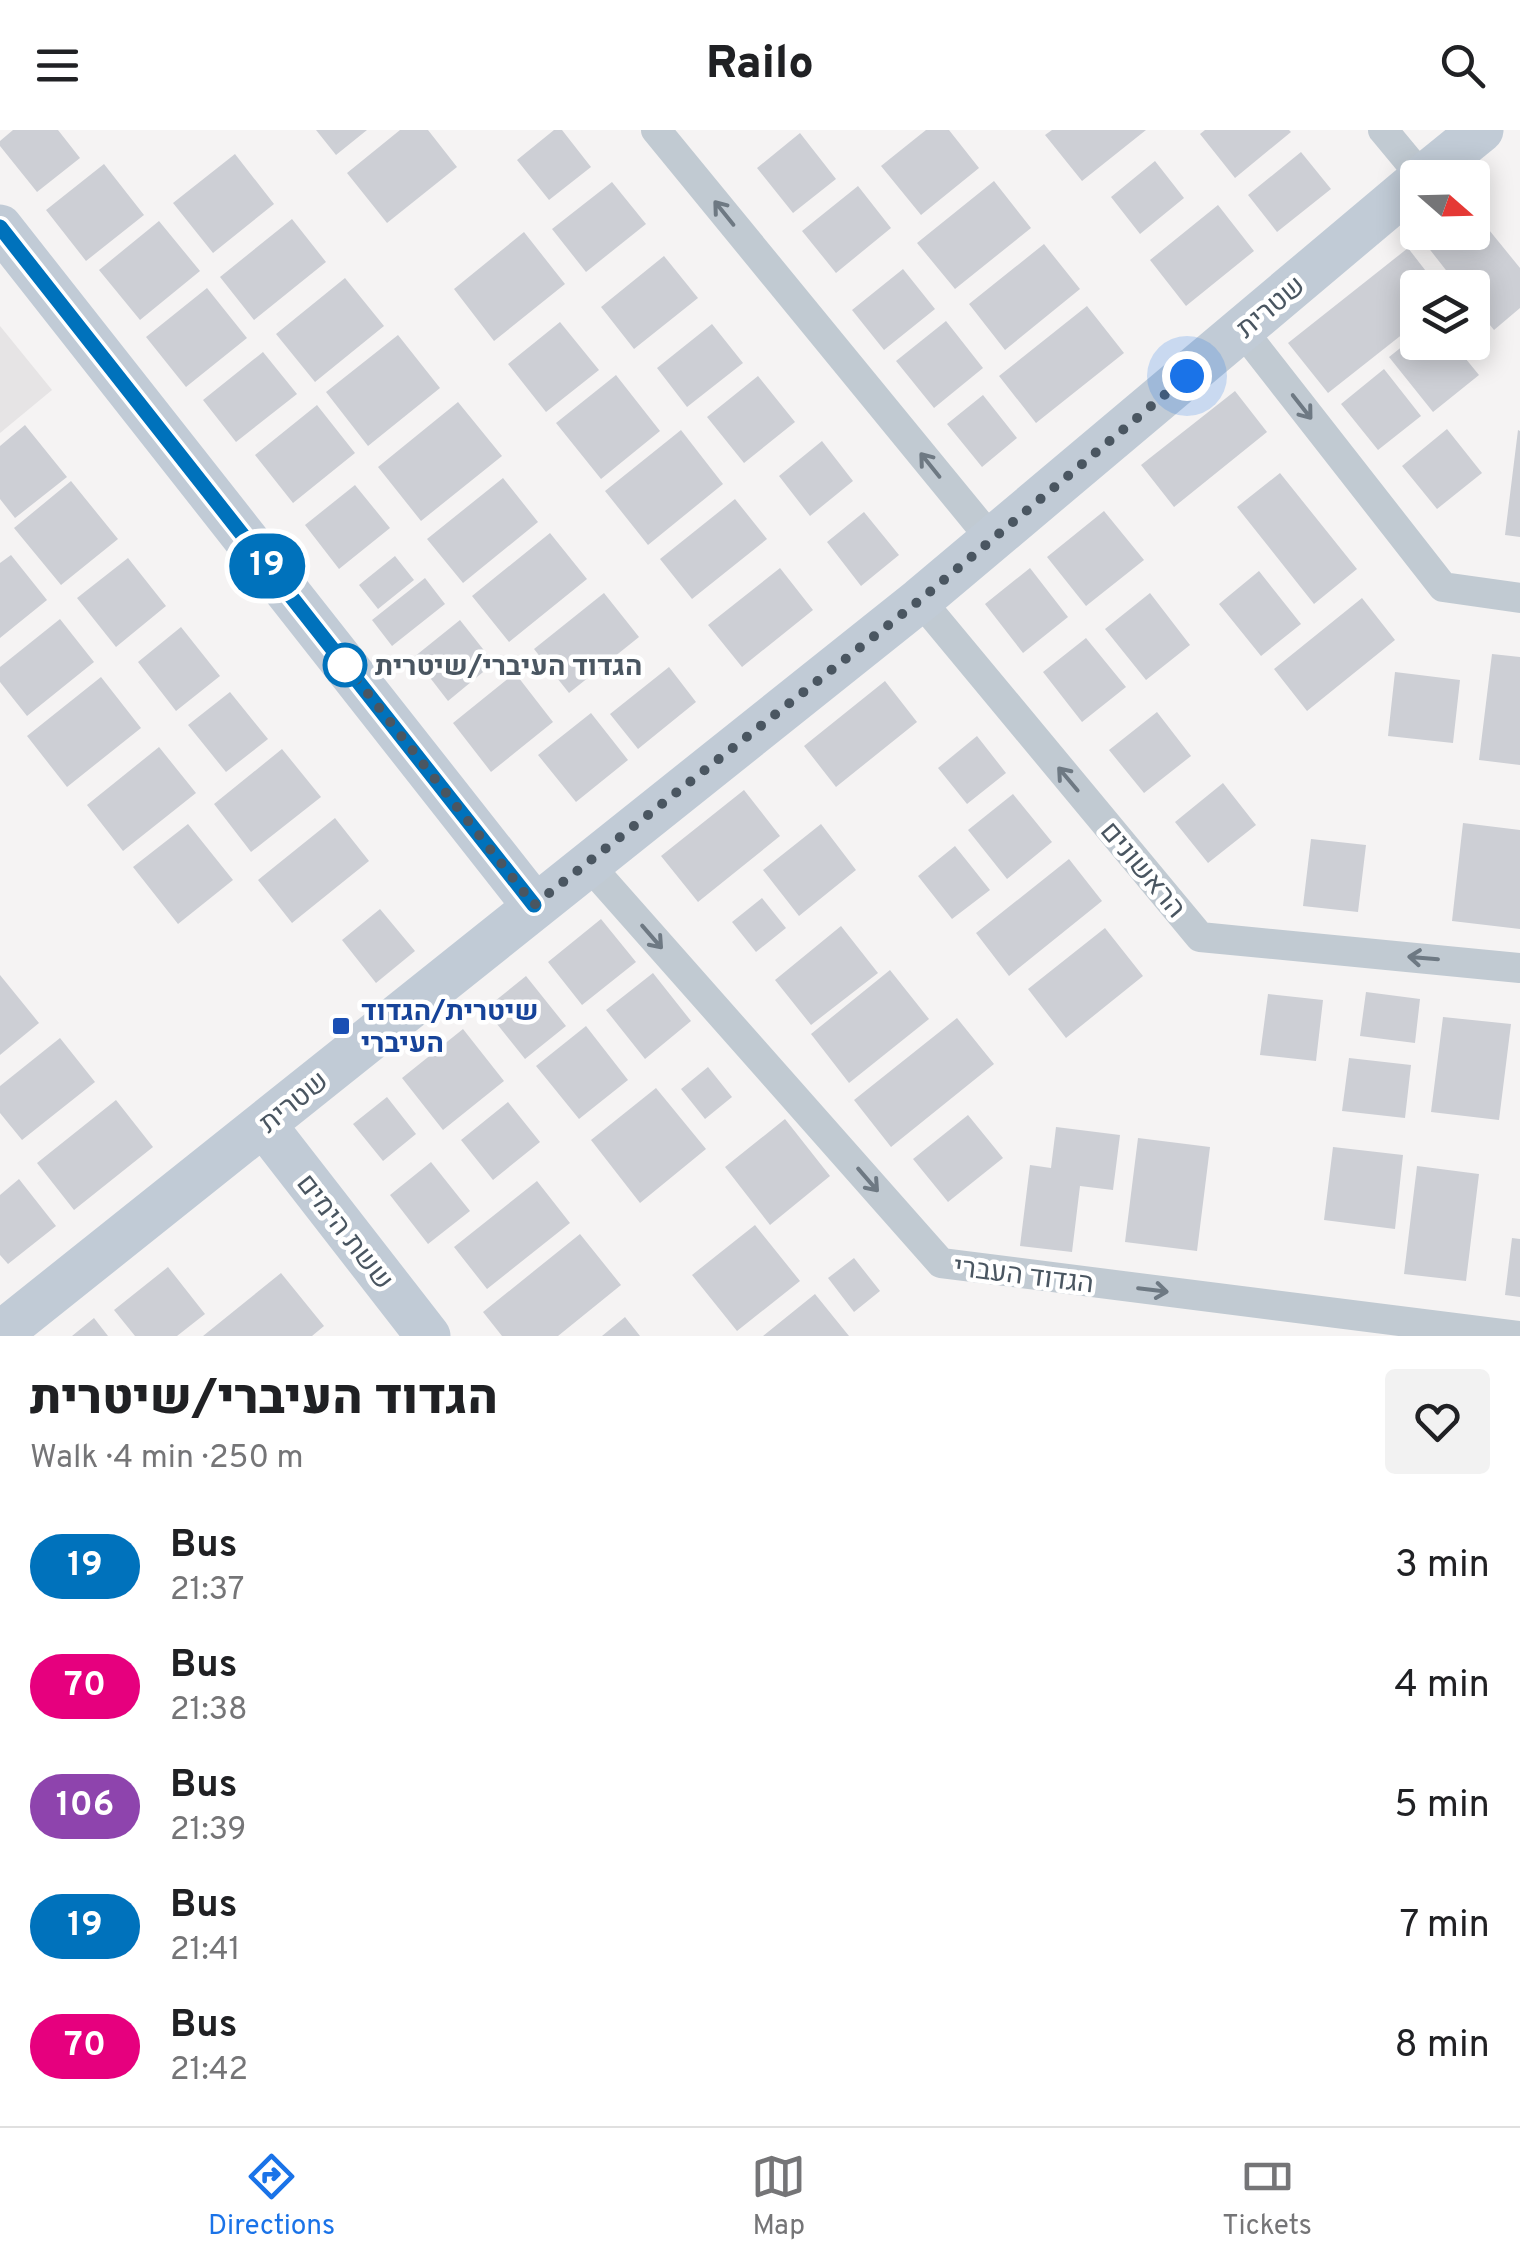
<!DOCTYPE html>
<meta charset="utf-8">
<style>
body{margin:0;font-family:Overpass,Heebo,sans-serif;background:#f2f2f2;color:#202124;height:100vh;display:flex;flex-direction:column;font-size:38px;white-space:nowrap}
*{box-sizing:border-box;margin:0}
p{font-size:32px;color:#757577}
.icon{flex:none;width:55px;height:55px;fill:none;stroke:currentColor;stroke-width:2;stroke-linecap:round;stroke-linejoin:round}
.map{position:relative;height:1206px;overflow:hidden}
.panel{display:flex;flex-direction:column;background:#fff;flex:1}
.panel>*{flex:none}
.badge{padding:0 20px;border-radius:32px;font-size:35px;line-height:65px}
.needle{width:65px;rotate:110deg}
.buttons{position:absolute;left:1400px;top:30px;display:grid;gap:20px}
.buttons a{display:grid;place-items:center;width:90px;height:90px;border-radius:10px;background:#fff;box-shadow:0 5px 25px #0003;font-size:50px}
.you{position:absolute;width:50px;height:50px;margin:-25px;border:8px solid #fff;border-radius:50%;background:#1a73e8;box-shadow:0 0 0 15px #1a73e833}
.map>.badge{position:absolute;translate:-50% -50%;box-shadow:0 0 0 5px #fff}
.round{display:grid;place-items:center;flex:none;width:105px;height:105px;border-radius:10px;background:#f2f2f2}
.summary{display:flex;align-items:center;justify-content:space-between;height:170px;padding:0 30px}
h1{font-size:48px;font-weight:800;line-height:75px}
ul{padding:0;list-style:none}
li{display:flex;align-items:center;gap:30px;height:120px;padding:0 30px}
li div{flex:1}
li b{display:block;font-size:38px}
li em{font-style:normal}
li .badge{min-width:110px;font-weight:700;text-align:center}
header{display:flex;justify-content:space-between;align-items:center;height:130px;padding:0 30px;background:#fff;font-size:45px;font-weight:800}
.tab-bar{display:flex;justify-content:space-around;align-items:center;height:140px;border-top:2px solid #e0e0e0;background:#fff;font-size:28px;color:#757577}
.tab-bar a{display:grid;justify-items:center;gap:5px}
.tab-bar .selected{color:#1a73e8}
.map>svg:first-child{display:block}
.education{fill:#e6e4e5}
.building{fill:#cdcfd5}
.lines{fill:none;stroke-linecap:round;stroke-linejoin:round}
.street{stroke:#c1cad2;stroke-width:30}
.secondary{stroke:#c1cbd6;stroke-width:45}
.oneway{stroke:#6e7983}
.line-casing{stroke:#fff;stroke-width:22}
.line{stroke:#0072bc;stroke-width:15}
.walk{stroke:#4a5661;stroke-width:10;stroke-dasharray:0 18}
.stop-dot{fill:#fff;stroke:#0072bc;stroke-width:5}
.transit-dot{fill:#1a4fb4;stroke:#fff;stroke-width:4}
.labels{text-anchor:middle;stroke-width:9;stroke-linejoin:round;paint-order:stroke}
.street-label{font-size:28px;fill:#4a5661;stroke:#fff}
.stop-label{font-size:28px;font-weight:bold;fill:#4a5661;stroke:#fff;text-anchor:start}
.transit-label{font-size:28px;font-weight:bold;fill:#164399;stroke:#fff;text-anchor:start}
</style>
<header><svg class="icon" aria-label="menu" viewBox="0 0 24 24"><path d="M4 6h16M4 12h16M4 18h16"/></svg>Railo<svg class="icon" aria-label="search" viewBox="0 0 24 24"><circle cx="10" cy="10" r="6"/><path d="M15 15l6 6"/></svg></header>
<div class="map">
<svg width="1520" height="1206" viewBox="0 0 1520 1206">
<rect width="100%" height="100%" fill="#f5f3f3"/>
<!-- education -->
<path class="education" d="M0 196 52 260 0 303Z"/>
<!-- building -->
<path class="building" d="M13 0H58L80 28 37 62 0 16V11Z
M316 0H367L336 25Z
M400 0H428L457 37 387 93 347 43Z
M554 0H562L591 37 549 70 517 30Z
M926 0H949L979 38 921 85 881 36Z
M1052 0H1146L1082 51 1045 5Z
M1205 0H1289L1291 2 1235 48 1200 4Z
M800 3 836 49 793 83 757 38Z
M1301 22 1331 59 1277 102 1248 65Z
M235 24 274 74 213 123 173 73Z
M1155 31 1184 68 1140 104 1111 67Z
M104 34 144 85 86 131 46 80Z
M994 51 1031 98 955 159 917 113Z
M612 52 646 94 586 142 552 99Z
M858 56 891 98 836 143 802 101Z
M1218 75 1254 121 1186 176 1150 130Z
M1472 79 1520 138V178L1494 200 1472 173V158H1460L1420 107 1426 102H1472Z
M292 89 326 132 254 190 220 147Z
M159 91 200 141 140 190 99 140Z
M524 102 565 154 494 211 454 159Z
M1044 114 1080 159 1005 220 969 174Z
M1408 118 1439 158H1418V192L1328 263 1288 213Z
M664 126 698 168 634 219 601 177Z
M903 139 935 179 884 220 852 180Z
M345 148 384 196 315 252 276 204Z
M207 158 247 208 186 257 146 207Z
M1087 176 1124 223 1036 293 999 246Z
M946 191 983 238 934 278 896 231Z
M560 192 599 240 546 282 508 234Z
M712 194 743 233 687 277 657 238Z
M1418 204V212H1452L1479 245 1433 282 1389 227Z
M398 205 440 258 368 316 326 262Z
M263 222 297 264 236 312 203 270Z
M1384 239 1421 286 1378 320 1341 274Z
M616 245 660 301 601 349 556 293Z
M758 246 795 292 744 333 707 287Z
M1235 261 1267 302 1174 377 1141 335Z
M983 265 1017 308 982 337 947 294Z
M458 272 502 326 421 391 378 337Z
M317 275 355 323 293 373 255 325Z
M25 295 67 347 15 388 0 369V316Z
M1447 299 1482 343 1437 379 1402 336Z
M681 300 723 354 648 415 605 361Z
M1518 300 1520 301V407L1505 405Z
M822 311 853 351 810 386 779 346Z
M1280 343 1357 439 1314 474 1237 377Z
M503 348 538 392 463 453 427 409Z
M71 351 118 409 61 455 14 398Z
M355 355 390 398 339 439 305 395Z
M735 369 767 409 692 469 660 429Z
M1104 381 1144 430 1086 476 1047 427Z
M864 382 899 425 861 456 827 412Z
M550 403 587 449 509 512 472 466Z
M11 425 47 470 0 508V433Z
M395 426 414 450 378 479 359 455Z
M128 428 166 476 116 517 77 468Z
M780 438 813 480 742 537 708 495Z
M1030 438 1068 487 1023 523 985 474Z
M1259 441 1301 494 1261 526 1219 474Z
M425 448 445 474 392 516 372 490Z
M604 463 639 507 569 563 534 519Z
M1150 463 1190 515 1146 550 1105 499Z
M1362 468 1395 510 1307 581 1274 539Z
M60 489 94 532 27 586 0 552V537Z
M460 490 494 533 448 571 414 527Z
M181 497 220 546 176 581 138 532Z
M1086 508 1126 557 1082 592 1043 542Z
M1492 524 1520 527V635L1479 630Z
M669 537 696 572 638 619 610 584Z
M1395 542 1460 550 1453 613 1388 606Z
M515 543 553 592 491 642 453 593Z
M101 547 141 598 67 657 27 606Z
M885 551 917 592 836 657 804 616Z
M230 562 268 609 226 642 188 595Z
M1157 582 1191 626 1144 663 1109 620Z
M591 583 628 630 576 672 538 625Z
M977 606 1006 643 967 674 938 638Z
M159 617 196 663 123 721 87 675Z
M282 619 321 667 251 722 214 674Z
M1223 653 1256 695 1208 733 1175 692Z
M744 660 780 706 698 772 661 726Z
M1013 664 1052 712 1007 749 968 700Z
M335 688 369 731 292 793 258 750Z
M1463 693 1520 700V799L1452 791Z
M188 694 233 750 178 794 133 737Z
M821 694 856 740 799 786 763 740Z
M1311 709 1366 715 1358 782 1303 776Z
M955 716 990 760 952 789 918 746Z
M1069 729 1102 771 1009 846 976 803Z
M762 768 786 798 756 822 732 792Z
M380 779 415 821 376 853 342 810Z
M601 789 636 832 582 875 548 832Z
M841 796 878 843 811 895 775 850Z
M1105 798 1143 846 1066 908 1028 859Z
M890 840 929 889 849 953 811 904Z
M653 843 691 891 645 929 606 880Z
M0 845 39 893 0 925Z
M526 846 566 896 525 929 485 879Z
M1366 862 1420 869 1415 913 1360 906Z
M1268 864 1323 870 1316 931 1260 925Z
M1443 887 1511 894 1499 990 1431 982Z
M957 888 994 934 891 1017 854 970Z
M586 896 628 950 579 989 536 936Z
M463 899 504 951 443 1000 402 948Z
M60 908 95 952 22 1010 0 983V956Z
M1349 928 1411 935 1405 988 1342 981Z
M708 937 732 967 705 989 681 959Z
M656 958 706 1019 640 1073 591 1010Z
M387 967 416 1004 383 1031 353 994Z
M116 970 153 1017 74 1080 37 1033Z
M508 972 540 1012 493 1050 461 1010Z
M968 985 1003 1028 948 1072 913 1029Z
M785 989 830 1046 770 1095 725 1037Z
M1056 997 1120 1005 1113 1060 1080 1056 1072 1122 1020 1116 1030 1035 1051 1038Z
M1138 1008 1210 1017 1197 1121 1125 1112Z
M1333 1017 1403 1025 1395 1099 1324 1090Z
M431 1032 470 1081 428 1114 390 1065Z
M1417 1036 1479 1044 1466 1151 1404 1144Z
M19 1049 56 1096 8 1134 0 1125V1065Z
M537 1051 570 1093 487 1159 454 1117Z
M755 1095 800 1151 737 1201 692 1145Z
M580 1104 621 1155 558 1206H502L483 1182Z
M1512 1108 1520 1109V1167L1505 1165Z
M854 1128 880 1161 854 1182 828 1148Z
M168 1137 205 1184 177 1206H135L114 1180Z
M281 1143 324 1196 312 1206H203Z
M815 1164 849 1206H763Z
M625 1187 640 1206H602Z
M94 1188 108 1206H72Z"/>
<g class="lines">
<!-- street -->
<path class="street" d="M656 0 992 410
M1383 0 1422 47
M1242 200 1443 457 1520 468
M920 470 1200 807 1520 838
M588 734 941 1133 1518 1206"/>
<!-- secondary -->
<path class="secondary" d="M1422 48 1481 0
M0 97 534 775
M264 995 428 1206
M0 1204 920 470 1418 51"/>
</g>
<!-- one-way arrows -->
<defs><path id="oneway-shaft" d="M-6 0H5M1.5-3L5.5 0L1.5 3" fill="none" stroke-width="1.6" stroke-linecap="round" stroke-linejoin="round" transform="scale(2.5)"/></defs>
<g class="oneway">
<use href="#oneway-shaft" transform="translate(724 83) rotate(-129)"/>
<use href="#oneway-shaft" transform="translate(1302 277) rotate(52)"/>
<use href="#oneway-shaft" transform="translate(930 335) rotate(-129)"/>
<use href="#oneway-shaft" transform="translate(1068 649) rotate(-130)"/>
<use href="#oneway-shaft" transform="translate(652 807) rotate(49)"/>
<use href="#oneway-shaft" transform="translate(1423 828) rotate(-175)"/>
<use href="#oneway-shaft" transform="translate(868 1050) rotate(49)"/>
<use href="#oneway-shaft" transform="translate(1153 1160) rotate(7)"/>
</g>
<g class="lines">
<defs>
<path id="line" d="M0 97 534 775"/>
</defs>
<!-- line casing -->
<use href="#line" class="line-casing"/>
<!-- line -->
<use href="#line" class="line"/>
<!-- walk -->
<path class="walk" d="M345 535 340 528 534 775 920 470 1187 246"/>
</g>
<!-- markers -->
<circle class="stop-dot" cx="345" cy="535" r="20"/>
<rect class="transit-dot" x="331" y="886" width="20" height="20" rx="5"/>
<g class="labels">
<!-- street labels -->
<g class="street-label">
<text transform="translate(1270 176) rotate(-40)" y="10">שטרית</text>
<text transform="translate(1144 739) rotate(50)" y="10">הראשונים</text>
<text transform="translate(293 971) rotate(-39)" y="10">שטרית</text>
<text transform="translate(346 1101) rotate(52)" y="10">ששת הימים</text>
<text transform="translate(1024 1144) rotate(7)" y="10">הגדוד העברי</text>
</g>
<!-- stop labels -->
<g class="stop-label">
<text x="375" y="545">הגדוד העיברי/שיטרית</text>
</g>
<!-- transit labels -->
<g class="transit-label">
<text x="361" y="890">שיטרית/הגדוד<tspan x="361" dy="32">העיברי</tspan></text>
</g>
</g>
</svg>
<div class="buttons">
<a><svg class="needle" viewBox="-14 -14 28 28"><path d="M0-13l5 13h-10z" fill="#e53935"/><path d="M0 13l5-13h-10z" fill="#757577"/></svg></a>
<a><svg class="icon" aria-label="layers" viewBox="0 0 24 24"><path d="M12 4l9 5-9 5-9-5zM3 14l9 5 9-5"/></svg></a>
</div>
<div class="you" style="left:1187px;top:246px"></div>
<b class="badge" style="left:267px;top:436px;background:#0072bc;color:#fff">19</b>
</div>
<section class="panel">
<div class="summary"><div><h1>הגדוד העיברי/שיטרית</h1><p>Walk · 4 min · 250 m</p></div><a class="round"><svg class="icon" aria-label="heart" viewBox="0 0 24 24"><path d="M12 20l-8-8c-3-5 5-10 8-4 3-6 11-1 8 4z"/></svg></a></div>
<ul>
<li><span class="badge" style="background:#0072bc;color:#fff">19</span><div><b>Bus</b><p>21:37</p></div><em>3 min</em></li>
<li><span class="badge" style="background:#e6007e;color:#fff">70</span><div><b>Bus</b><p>21:38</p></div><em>4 min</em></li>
<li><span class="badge" style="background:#8e44ad;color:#fff">106</span><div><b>Bus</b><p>21:39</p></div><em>5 min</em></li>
<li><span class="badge" style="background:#0072bc;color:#fff">19</span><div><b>Bus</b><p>21:41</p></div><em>7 min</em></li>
<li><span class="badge" style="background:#e6007e;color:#fff">70</span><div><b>Bus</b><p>21:42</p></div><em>8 min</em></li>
</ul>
</section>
<nav class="tab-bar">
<a class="selected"><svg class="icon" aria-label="directions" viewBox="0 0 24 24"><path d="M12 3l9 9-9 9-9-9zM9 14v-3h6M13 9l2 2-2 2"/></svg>Directions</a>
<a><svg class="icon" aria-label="map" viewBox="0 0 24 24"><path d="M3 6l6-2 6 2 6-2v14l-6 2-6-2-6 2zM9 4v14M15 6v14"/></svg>Map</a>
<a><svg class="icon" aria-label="tickets" viewBox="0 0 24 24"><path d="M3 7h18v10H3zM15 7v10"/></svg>Tickets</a>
</nav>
